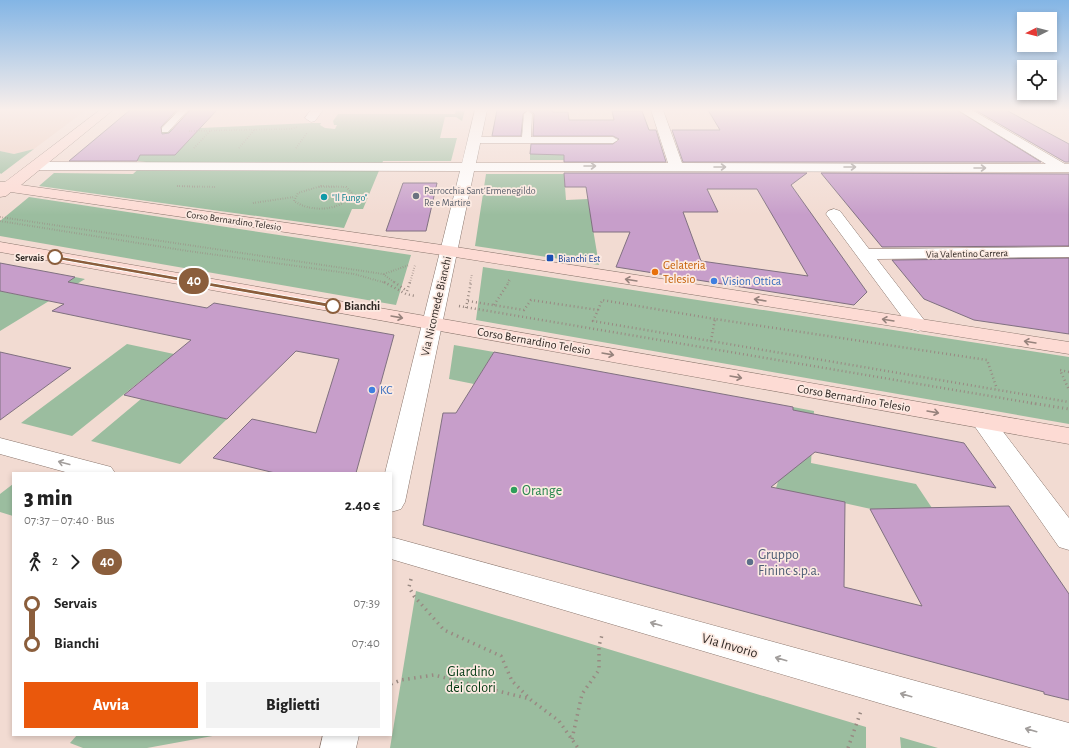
<!DOCTYPE html>
<html lang="it">
<meta charset="utf-8">
<style>
body{margin:0;font-family:"Alegreya Sans",sans-serif;background:#f2f2f2;color:#222;height:100vh;display:flex;flex-direction:column;font-size:15px;white-space:nowrap}
*{box-sizing:border-box;margin:0}
p{font-size:13px;color:#767676}
.icon{flex:none;width:22px;height:22px;fill:none;stroke:currentColor;stroke-width:2;stroke-linecap:round;stroke-linejoin:round}
.map{position:relative;flex:1;overflow:hidden}
.sheet{position:absolute;left:12px;top:472px;width:380px;height:264px;display:flex;flex-direction:column;background:#fff;border-radius:0px;box-shadow:0 2px 6px #0003}
.sheet>*{flex:none}
.badge{padding:0 8px;border-radius:13px;font-size:14px;line-height:26px}
.needle{width:26px;rotate:264deg}
.fabs{position:absolute;left:1017px;top:12px;display:grid;gap:8px}
.fabs a{display:grid;place-items:center;width:40px;height:40px;border-radius:0px;background:#fff;box-shadow:0 2px 6px #0003;font-size:20px}
.map>.badge{position:absolute;translate:-50% -50%;box-shadow:0 0 0 2px #fff}
.legs{display:flex;align-items:center;gap:6px;height:44px;padding:0 12px;font-size:13px}
.legs p{margin-inline-start:auto}
.headline{display:flex;align-items:center;justify-content:space-between;height:68px;padding:0 12px}
h1{font-size:22px;font-weight:800;line-height:30px}
.cta{display:flex;gap:8px;margin-top:auto;padding:8px 12px}
.cta a{flex:1;height:46px;border-radius:0px;background:#ea580c;color:#fff;font-size:16px;font-weight:800;line-height:46px;text-align:center}
.cta a+a{background:#f2f2f2;color:#222}
ul{padding:0 12px;list-style:none}
li{display:flex;align-items:center;gap:14px;height:40px;font-size:15px}
li i{display:grid;place-items:center;width:6px;height:100%;margin:0 5px;background:currentColor}
li i::after{content:'';width:10px;height:10px;margin:-5px;border:3px solid;border-radius:50%;background:#fff}
li p{margin-inline-start:auto}
li:first-child i{background:linear-gradient(#0000 50%,currentColor 0)}
li:last-child i{background:linear-gradient(currentColor 50%,#0000 0)}
.map>svg:first-child{display:block}
.built{fill:#eecfc2}
.green{fill:#9bbd9f}
.building{fill:#c79eca;stroke:#807180;fill-rule:evenodd}
.lines{fill:none;stroke-linecap:round;stroke-linejoin:round}
.lane-casing{stroke:#8a766d;stroke-width:1}
.street-casing{stroke:#8a766d;stroke-width:1}
.secondary-casing{stroke:#8a766d;stroke-width:1}
.path-far4{stroke:#998982;stroke-width:1.5;stroke-dasharray:0.5 2;stroke-linecap:butt}
.path-far3{stroke:#998982;stroke-width:2;stroke-dasharray:0.5 2;stroke-linecap:butt}
.path-far2{stroke:#998982;stroke-width:2.5;stroke-dasharray:1 3;stroke-linecap:butt}
.path-far1{stroke:#998982;stroke-width:3;stroke-dasharray:1 3.5;stroke-linecap:butt}
.path{stroke:#998982;stroke-width:3.5;stroke-dasharray:1.5 4.5;stroke-linecap:butt}
.lane{fill:#fff;fill-rule:evenodd}
.street{fill:#fff;fill-rule:evenodd}
.secondary{fill:#fddbd4;fill-rule:evenodd}
.oneway{stroke:#a29e9c}
.oneway2{stroke:#96827c}
.line-1{fill:#8b5e3c;stroke:#fff}
.worship-dot{fill:#6b7280;stroke:#fceae2;stroke-width:1.5}
.culture-dot{fill:#0f9aa8;stroke:#fceae2;stroke-width:1.5}
.stop-1-dot{fill:#fff;stroke:#8b5e3c;stroke-width:2}
.transit-dot{fill:#1a4fb4;stroke:#fceae2;stroke-width:1.5}
.food-dot{fill:#e8710a;stroke:#fceae2;stroke-width:1.5}
.shop-dot{fill:#3f7fe0;stroke:#fceae2;stroke-width:1.5}
.leisure-dot{fill:#2e9e5b;stroke:#fceae2;stroke-width:1.5}
.service-dot{fill:#5c6f8a;stroke:#fceae2;stroke-width:1.5}
.labels{text-anchor:middle;stroke-width:3.5;stroke-linejoin:round;paint-order:stroke}
.far-worship-label{font-size:10px;fill:#5b616d;stroke:#fceae2;text-anchor:start}
.far-culture-label{font-size:10px;fill:#0d838f;stroke:#fceae2;text-anchor:start}
.far-street-label{font-size:10px;fill:#302824;stroke:#fceae2}
.far-stop-label{font-size:10px;font-weight:bold;fill:#302824;stroke:#fceae2;text-anchor:end}
.far-transit-label{font-size:10px;fill:#164399;stroke:#fceae2;text-anchor:start}
.food-label{font-size:12px;fill:#c56008;stroke:#fceae2;text-anchor:start}
.shop-label{font-size:12px;fill:#366cbe;stroke:#fceae2;text-anchor:start}
.stop-label{font-size:12px;font-weight:bold;fill:#302824;stroke:#fceae2;text-anchor:start}
.street-label{font-size:12px;fill:#302824;stroke:#fceae2}
.near-leisure-label{font-size:14px;fill:#27864d;stroke:#fceae2;text-anchor:start}
.near-service-label{font-size:14px;fill:#4e5e75;stroke:#fceae2;text-anchor:start}
.near-street-label{font-size:14px;fill:#302824;stroke:#fceae2}
.near-park-label{font-size:14px;fill:#023912;stroke:#fceae2}
</style>
<div class="map">
<svg width="1069" height="748" viewBox="0 0 1069 748">
<rect width="100%" height="100%" fill="#f2dbd2"/>
<!-- built -->
<path class="built" d="M0 110H86L34 149 14 154 0 151Z"/>
<!-- green -->
<path class="green" d="M456 110H465L462 121 456 117H445L440 138H457L451 161H383L363 209H352L344 228 39 186 54 173 133 174 146 162 136 161 155 130 312 123H321L320 125 325 128 335 129 337 125H334L333 121 338 114H455Z
M34 149 1 174 0 173V151L14 154Z
M530 154 656 155 637 160H530Z
M486 174H564L566 200 588 199 599 265 475 246Z
M29 197 411 255 396 305 0 236V221Z
M483 267 1069 357V424L476 320Z
M75 277 85 279 0 331V291L39 299Z
M127 344 174 354 72 436 21 423Z
M454 345 494 352 474 384 449 379Z
M141 399 227 419 180 464 91 441Z
M793 407 814 411 811 463 916 484 932 508 871 509 776 488 789 446Z
M13 484V516L0 512V494Z
M416 591 866 727V748H390Z
M77 735H218L147 748H83L70 743Z
M900 737 938 748H901Z"/>
<!-- building -->
<path class="building" d="M130 110H177L161 127 162 134 169 133 190 110H217L175 155H140L137 161H69Z
M497 110H527L523 114 521 136H492Z
M529 110H552L553 112H568L569 120H614L612 111H642L649 130H656L666 162H564V155L530 154 531 144H613L619 139 613 136H533L534 114Z
M708 110H957L1041 162H683L672 130H720Z
M975 110H1006L1069 144V162H1065Z
M564 173H807L791 185 867 292 854 305 616 267 630 232H593L586 187H565ZM707 189H757L808 276 701 261 683 212H718Z
M821 173 1069 174V246L882 247Z
M403 183H437L426 231H386Z
M1069 258V334L974 320 924 299 892 260Z
M0 263 75 277 68 282 207 308 214 303 394 335 356 473H275L213 458 252 419 316 433 339 359 296 351 227 419 124 395 191 340 52 311 64 304 0 291Z
M0 352 71 368 0 420Z
M494 352 793 407V410L964 443 996 488 815 452 771 487 845 502 844 587 922 606 870 509 1009 506 1069 594V700L1044 694V692L423 525 443 413H456Z"/>
<g class="lines">
<defs>
<path id="lane" d="M179 110H188L168 132H162V128Z
M528 111 532 114 531 137H613L618 140 613 143H473L468 140 473 137H522L524 114Z"/>
<path id="street" d="M311 110H323L315 121 311 122 305 118Z
M475 110H487L476 163H668L651 110H663L682 163 1046 164 958 110H972L1065 164H1069V172L474 171 405 502 401 509 391 512V473H385L460 171 36 170 31 169 29 166 31 163 36 162 462 163Z
M834 209 840 211 869 249 1069 247V257L877 259 928 325 925 329 918 331 911 329 826 214 828 211Z
M983 413 991 416 1069 518V550L1059 547 971 421 975 416Z
M0 438 111 467 115 473H69L0 454Z
M391 537 1069 723V748H1032L391 559Z
M323 735H359L356 748H320Z"/>
<path id="secondary" d="M100 110H113L21 185 449 246 1069 342V354L449 256 11 192 6 196 0 197V182H5Z
M0 242 1069 428V444L0 252Z"/>
</defs>
<!-- lane casing -->
<use href="#lane" class="lane-casing"/>
<!-- street casing -->
<use href="#street" class="street-casing"/>
<!-- secondary casing -->
<use href="#secondary" class="secondary-casing"/>
<!-- path-far4 -->
<path class="path-far4" d="M189 131 291 129 297 127
M194 148 211 130
M239 148 255 129
M296 148 307 133
M177 186 199 187
M319 187H335"/>
<!-- path-far3 -->
<path class="path-far3" d="M177 186 216 187
M321 186 346 187 353 194C341 211 311 213 294 201L298 193Z
M253 203 294 197
M0 217 383 274 395 283
M0 221 188 251 354 274 386 283
M384 274 409 265
M508 280H510L508 283
M410 283 415 265
M470 283 472 274"/>
<!-- path-far2 -->
<path class="path-far2" d="M384 282 406 294 415 296
M394 282 407 291
M407 291 410 282
M468 301 524 310 531 300 598 310 593 321 1069 402
M494 305 509 282
M459 306 1037 404
M466 308 471 282
M598 310 602 300 715 319
M711 341 715 319 987 360 997 389
M1069 372 1060 370 1069 390"/>
<!-- path-far1 -->
<path class="path-far1" d="M1031 403 1069 409"/>
<!-- path -->
<path class="path" d="M411 579 409 587 414 596 444 630 501 656 512 681 531 700 559 721 578 748
M391 684 401 680 434 675 530 699
M572 739 582 694 599 670V646L602 635
M848 748 861 711"/>
<!-- lane -->
<use href="#lane" class="lane"/>
<!-- street -->
<use href="#street" class="street"/>
<!-- secondary -->
<use href="#secondary" class="secondary"/>
</g>
<!-- one-way arrows -->
<defs><path id="oneway-shaft" d="M-6 0H5M1.5-3L5.5 0L1.5 3" fill="none" stroke-width="1.6" stroke-linecap="round" stroke-linejoin="round"/></defs>
<g class="oneway">
<use href="#oneway-shaft" transform="translate(590 166)"/>
<use href="#oneway-shaft" transform="translate(720 167)"/>
<use href="#oneway-shaft" transform="translate(850 167)"/>
<use href="#oneway-shaft" transform="translate(980 168)"/>
<use href="#oneway-shaft" transform="translate(64 463) rotate(-165)"/>
<use href="#oneway-shaft" transform="translate(656 624) rotate(-164)"/>
<use href="#oneway-shaft" transform="translate(781 659) rotate(-164)"/>
<use href="#oneway-shaft" transform="translate(906 695) rotate(-164)"/>
<use href="#oneway-shaft" transform="translate(1031 730) rotate(-164)"/>
</g>
<g class="oneway2">
<use href="#oneway-shaft" transform="translate(631 280) rotate(-171)"/>
<use href="#oneway-shaft" transform="translate(760 300) rotate(-171)"/>
<use href="#oneway-shaft" transform="translate(397 317) rotate(10)"/>
<use href="#oneway-shaft" transform="translate(888 320) rotate(-171)"/>
<use href="#oneway-shaft" transform="translate(1030 342) rotate(-171)"/>
<use href="#oneway-shaft" transform="translate(608 354) rotate(10)"/>
<use href="#oneway-shaft" transform="translate(736 377) rotate(10)"/>
<use href="#oneway-shaft" transform="translate(933 412) rotate(10)"/>
</g>
<!-- sky -->
<linearGradient id="sky" x2="0" y2="1"><stop stop-color="#83b5e5"/><stop offset="0.51" stop-color="#f9efeb"/><stop offset="1" stop-color="#f9efeb" stop-opacity="0"/></linearGradient>
<rect width="1069" height="215" fill="url(#sky)"/>
<!-- line-1 -->
<path class="line-1" d="M52 255 333 304 336 306 333 308 55 259 52 257Z"/>
<!-- markers -->
<circle class="worship-dot" cx="416" cy="196" r="4"/>
<circle class="culture-dot" cx="324" cy="197" r="4"/>
<g class="stop-1-dot">
<circle cx="55" cy="257" r="7"/>
<circle cx="333" cy="306" r="7"/>
</g>
<rect class="transit-dot" x="546" y="254" width="8" height="8" rx="2"/>
<circle class="food-dot" cx="655" cy="272" r="4"/>
<g class="shop-dot">
<circle cx="714" cy="281" r="4"/>
<circle cx="372" cy="390" r="4"/>
</g>
<circle class="leisure-dot" cx="514" cy="490" r="4"/>
<circle class="service-dot" cx="750" cy="562" r="4"/>
<g class="labels">
<!-- far-worship labels -->
<g class="far-worship-label">
<text x="424" y="194">Parrocchia Sant'Ermenegildo<tspan x="424" dy="12">Re e Martire</tspan></text>
</g>
<!-- far-culture labels -->
<g class="far-culture-label">
<text x="332" y="201">"Il Fungo"</text>
</g>
<!-- far-street labels -->
<g class="far-street-label">
<text transform="translate(234 220) rotate(8)" y="4">Corso Bernardino Telesio</text>
<text transform="translate(967 253) rotate(-1)" y="4">Via Valentino Carrera</text>
</g>
<!-- far-stop labels -->
<g class="far-stop-label">
<text x="44" y="261">Servais</text>
</g>
<!-- far-transit labels -->
<g class="far-transit-label">
<text x="558" y="262">Bianchi Est</text>
</g>
<!-- food labels -->
<g class="food-label">
<text x="663" y="269">Gelateria<tspan x="663" dy="14">Telesio</tspan></text>
</g>
<!-- shop labels -->
<g class="shop-label">
<text x="722" y="285">Vision Ottica</text>
<text x="380" y="394">KC</text>
</g>
<!-- stop labels -->
<g class="stop-label">
<text x="344" y="310">Bianchi</text>
</g>
<!-- street labels -->
<g class="street-label">
<text transform="translate(436 306) rotate(-77)" y="4">Via Nicomede Bianchi</text>
<text transform="translate(534 341) rotate(10)" y="4">Corso Bernardino Telesio</text>
<text transform="translate(854 398) rotate(10)" y="4">Corso Bernardino Telesio</text>
</g>
<!-- near-leisure labels -->
<g class="near-leisure-label">
<text x="522" y="495">Orange</text>
</g>
<!-- near-service labels -->
<g class="near-service-label">
<text x="758" y="559">Gruppo<tspan x="758" dy="16">Fininc s.p.a.</tspan></text>
</g>
<!-- near-street labels -->
<g class="near-street-label">
<text transform="translate(730 645) rotate(16)" y="5">Via Invorio</text>
</g>
<!-- near-park labels -->
<g class="near-park-label">
<text x="471" y="676">Giardino<tspan x="471" dy="16">dei colori</tspan></text>
</g>
</g>
</svg>
<div class="fabs">
<a><svg class="needle" viewBox="-14 -14 28 28"><path d="M0-13l5 13h-10z" fill="#e53935"/><path d="M0 13l5-13h-10z" fill="#767676"/></svg></a>
<a><svg class="icon" aria-label="locate" viewBox="0 0 24 24"><circle cx="12" cy="12" r="6"/><path d="M12 2v4M12 18v4M2 12h4M18 12h4"/></svg></a>
</div>
<b class="badge" style="left:194px;top:281px;background:#8b5e3c;color:#fff">40</b>
<section class="sheet">
<div class="headline"><div><h1>3 min</h1><p>07:37 – 07:40 · Bus</p></div><b>2.40 €</b></div>
<div class="legs"><svg class="icon" aria-label="walk" viewBox="0 0 24 24"><circle cx="13" cy="4" r="2"/><path d="M13 8l-2 6 4 7M11 14l-3 7M7 12l3-4h3l4 4"/></svg>2<svg class="icon" aria-label="forward" viewBox="0 0 24 24"><path d="M9 5l7 7-7 7"/></svg><b class="badge" style="background:#8b5e3c;color:#fff">40</b></div>
<ul>
<li><i style="color:#8b5e3c"></i><b>Servais</b><p>07:39</p></li>
<li><i style="color:#8b5e3c"></i><b>Bianchi</b><p>07:40</p></li>
</ul>
<div class="cta"><a>Avvia</a><a>Biglietti</a></div>
</section>
</div>
